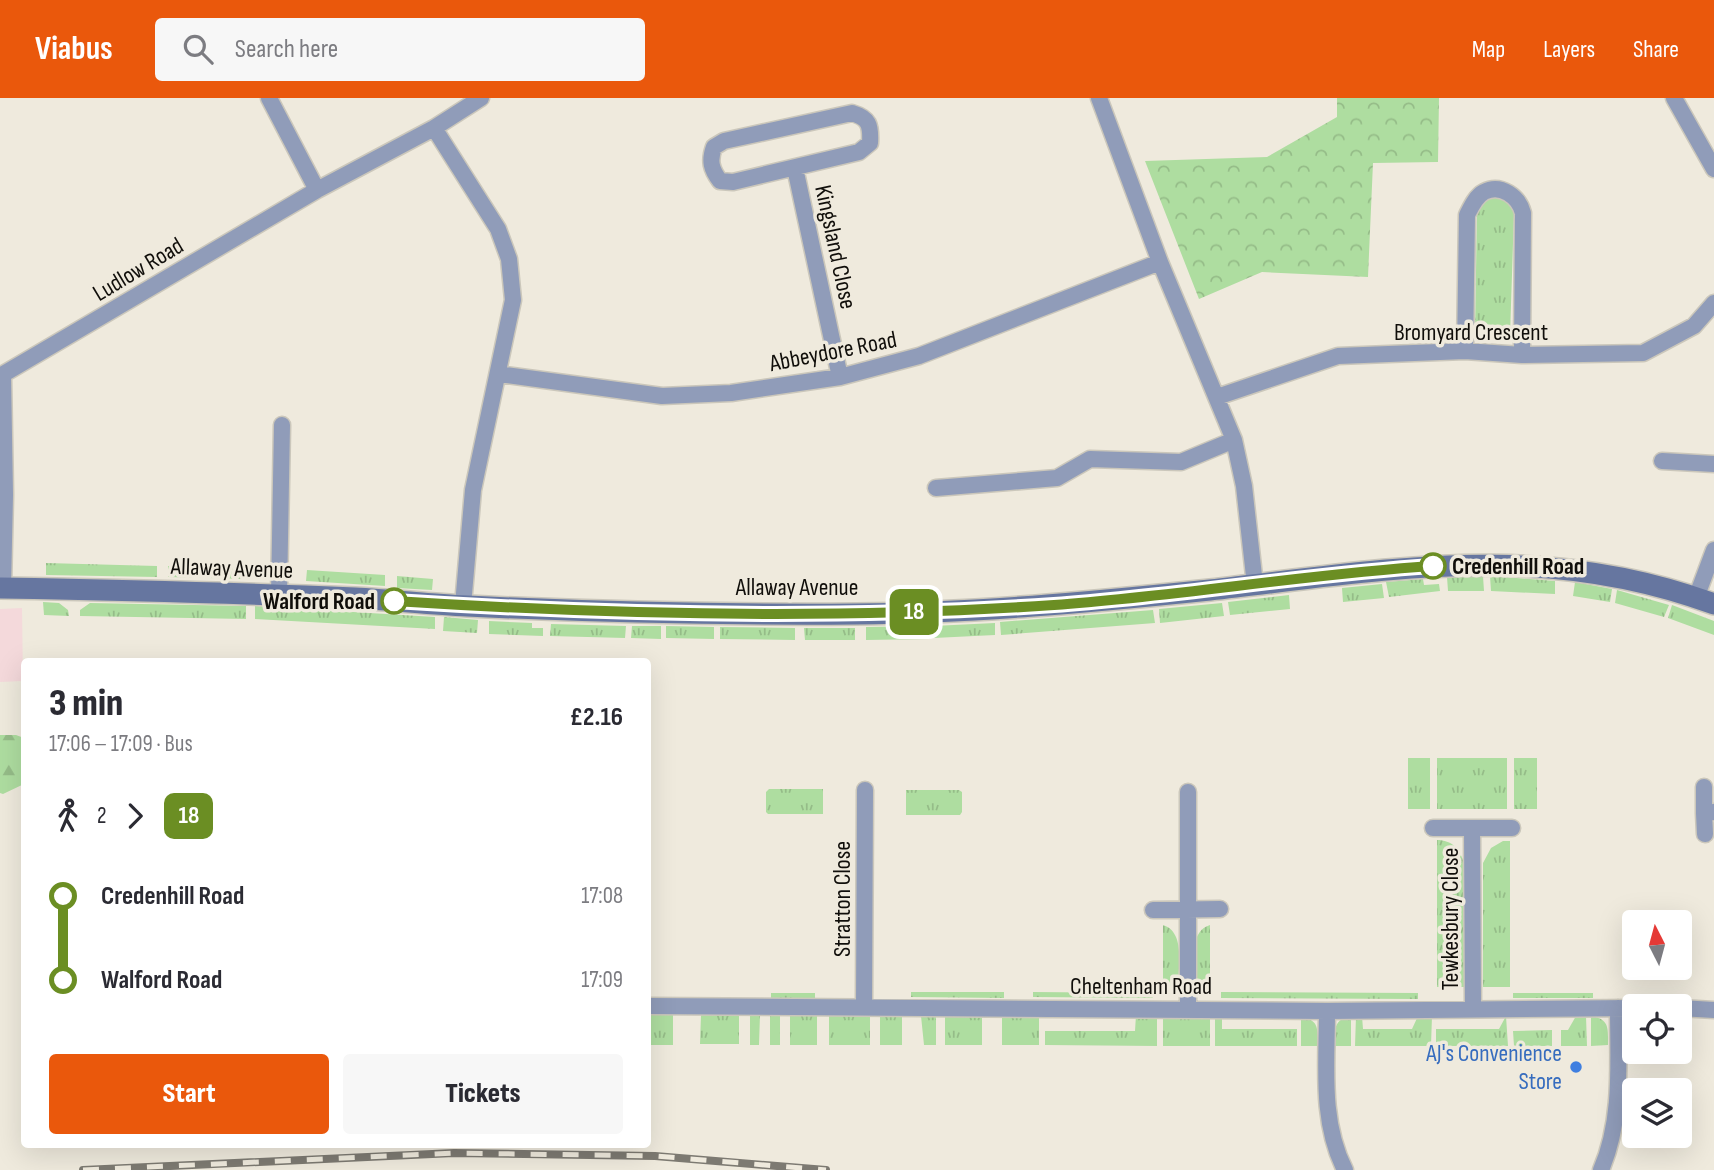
<!DOCTYPE html>
<meta charset="utf-8">
<style>
body{margin:0;font-family:"Sofia Sans Condensed",sans-serif;background:#f7f7f7;color:#2b2b33;height:100vh;display:flex;flex-direction:column;font-size:26px;white-space:nowrap}
*{box-sizing:border-box;margin:0}
p{font-size:23px;color:#7c7c81}
.icon{flex:none;width:38px;height:38px;fill:none;stroke:currentColor;stroke-width:2;stroke-linecap:round;stroke-linejoin:round}
.map{position:relative;flex:1;overflow:hidden}
.panel{position:absolute;left:21px;top:560px;width:630px;height:490px;display:flex;flex-direction:column;background:#fff;border-radius:7px;box-shadow:0 7px 28px #0002}
.panel>*{flex:none}
.badge{padding:0 14px;border-radius:10px;font-size:24px;line-height:46px}
.needle{width:46px;rotate:354deg}
.buttons{position:absolute;left:1622px;top:812px;display:grid;gap:14px}
.buttons a{display:grid;place-items:center;width:70px;height:70px;border-radius:7px;background:#fff;box-shadow:0 7px 28px #0002;font-size:35px}
.map>.badge{position:absolute;translate:-50% -50%;box-shadow:0 0 0 4px #fff}
.legs{display:flex;align-items:center;gap:10px;height:77px;padding:0 28px;font-size:23px}
.legs p{margin-inline-start:auto}
.headline{display:flex;align-items:center;justify-content:space-between;height:119px;padding:0 28px}
h1{font-size:38px;font-weight:800;line-height:52px}
.cta{display:flex;gap:14px;margin-top:auto;padding:14px 28px}
.cta a{flex:1;height:80px;border-radius:7px;background:#ea580c;color:#fff;font-size:28px;font-weight:800;line-height:80px;text-align:center}
.cta a+a{background:#f7f7f7;color:#2b2b33}
ul{padding:0 28px;list-style:none}
li{display:flex;align-items:center;gap:24px;height:84px;font-size:26px}
li i{display:grid;place-items:center;width:10px;height:100%;margin:0 9px;background:currentColor}
li i::after{content:'';width:18px;height:18px;margin:-9px;border:5px solid;border-radius:50%;background:#fff}
li p{margin-inline-start:auto}
li:first-child i{background:linear-gradient(#0000 50%,currentColor 0)}
li:last-child i{background:linear-gradient(currentColor 50%,#0000 0)}
header{display:flex;align-items:center;gap:42px;box-sizing:border-box;height:98px;padding:0 35px;background:#ea580c;color:#fff}
header strong{font-size:33px}
nav{display:flex;gap:38px;margin-inline-start:auto;font-size:24px}
.search{width:490px;height:63px;background:#f7f7f7;display:flex;align-items:center;gap:18px;box-sizing:border-box;padding:0 24px;border-radius:7px;color:#7c7c81;font-size:26px}
.map>svg:first-child{display:block}
.commercial{fill:#f4d9db}
.grass{fill:url(#grass-tufts)}
.forest{fill:url(#forest-firs)}
.park{fill:url(#park-crowns)}
.lines{fill:none;stroke-linecap:round;stroke-linejoin:round}
.street-casing{stroke:#cbc7bb;stroke-width:19}
.secondary-casing{stroke:#cbc7bb;stroke-width:24}
.street{stroke:#909cb9;stroke-width:16}
.secondary{stroke:#6676a0;stroke-width:21}
.rail-casing{stroke:#7d7a72;stroke-width:8}
.rail{stroke:#efeadd;stroke-width:5;stroke-dasharray:16;stroke-linecap:butt}
.line-1-casing{stroke:#fff;stroke-width:16}
.line-1{stroke:#6b8e23;stroke-width:10}
.stop-1-dot{fill:#fff;stroke:#6b8e23;stroke-width:3.5}
.shop-dot{fill:#3f7fe0;stroke:#efeadd;stroke-width:2.5}
.labels{text-anchor:middle;stroke-width:7;stroke-linejoin:round;paint-order:stroke}
.street-label{font-size:24px;fill:#100e0a;stroke:#efeadd}
.stop-label{font-size:24px;font-weight:bold;fill:#100e0a;stroke:#efeadd;text-anchor:start}
.shop-label{font-size:24px;fill:#366cbe;stroke:#efeadd;text-anchor:end}
</style>
<header>
<strong>Viabus</strong>
<div class="search"><svg class="icon" aria-label="search" viewBox="0 0 24 24"><circle cx="10" cy="10" r="6"/><path d="M15 15l6 6"/></svg>Search here</div>
<nav><a>Map</a><a>Layers</a><a>Share</a></nav>
</header>
<div class="map">
<svg width="1714" height="1072" viewBox="0 0 1714 1072">
<defs>
<pattern id="grass-tufts" width="24" height="20" patternUnits="userSpaceOnUse" patternTransform="scale(1.75)"><rect width="24" height="20" fill="#aedda0"/><path d="M3 7l-1-3M5 7V3M7 7l1-3M15 17l-1-3M17 17v-4M19 17l1-3" fill="none" stroke="#95bc88"/></pattern>
<pattern id="forest-firs" width="22" height="20" patternUnits="userSpaceOnUse" patternTransform="scale(1.75)"><rect width="22" height="20" fill="#aedda0"/><path d="M5 1l3.5 6h-7zM16 11l3.5 6h-7z" fill="#95bc88"/></pattern>
<pattern id="park-crowns" width="20" height="18" patternUnits="userSpaceOnUse" patternTransform="scale(1.75)"><rect width="20" height="18" fill="#aedda0"/><path d="M2 6a3 3 0 1 1 6 0M12 15a3 3 0 1 1 6 0" fill="none" stroke="#95bc88"/></pattern>
</defs>
<rect width="100%" height="100%" fill="#efeadd"/>
<!-- commercial -->
<path class="commercial" d="M22 510 23 583 0 584V511Z"/>
<!-- grass -->
<path class="grass" d="M1497 98C1506 101 1512 105 1514 115L1510 238 1475 237 1477 111 1487 100Z
M46 465 157 468V479L46 477Z
M168 468 248 469V481L168 479Z
M307 472 385 477V488L306 483Z
M397 478 433 481 432 492 397 490Z
M1483 478 1484 493H1448L1447 479Z
M1490 478 1555 483V496L1491 493Z
M1423 481 1424 487 1439 486 1440 493 1389 499 1386 484Z
M1575 484 1612 491 1610 504 1573 498Z
M1382 486 1384 500 1343 504 1342 490Z
M1617 492 1669 507 1664 519 1615 505Z
M1289 497 1290 511 1230 517 1228 504Z
M43 504 59 505 68 512 69 518 44 517Z
M90 505 246 508V521L80 518V512Z
M1222 505 1224 518 1160 525 1159 511Z
M1672 507 1714 523V537L1668 520Z
M255 508 435 519V531L255 521Z
M1153 512 1155 525 1001 537 1000 524Z
M444 519 478 522 477 535 443 533Z
M489 523 532 525V530H543V538L489 536Z
M995 525V537L934 540 933 528Z
M551 526 626 528 625 540 550 538Z
M632 528H661V541L631 540Z
M666 528 714 529V541L666 540Z
M929 528 930 541 866 542V529Z
M720 529 795 530V542L720 541Z
M804 530H855V542H805Z
M1408 660H1430V711H1408Z
M1437 660H1507V711H1437Z
M1514 660H1537V711H1514Z
M769 691H823V716H768L766 714V694Z
M906 692H959L962 694V714L960 717H906Z
M1437 742C1452 742 1460 751 1464 765V889H1437Z
M1503 743H1510V889H1483V765L1491 750Z
M1163 827C1186 834 1178 870 1178 889H1163Z
M1210 827V889H1195C1195 870 1187 834 1210 827Z
M911 894H1004V900L911 899Z
M1033 894 1149 895 1153 900 1033 899Z
M1221 894 1418 895V901L1221 900Z
M771 895H815V901L771 900Z
M1513 895H1593V900H1513Z
M648 917H673V947H648Z
M701 917H739V946H700Z
M750 917H760L759 947H750Z
M770 917H780V947H770Z
M1136 917H1157V948L1045 947V933H1135Z
M790 918H817V947H790Z
M829 918H870V947H829Z
M880 918H902V947H880Z
M921 918H936V947H924Z
M945 918H982V947H945Z
M1002 918H1039V947H1002Z
M1163 918H1210V948H1163Z
M1215 918H1222V931H1297V948H1215Z
M1351 918V948H1334C1334 932 1334 921 1351 918Z
M1356 918H1362L1363 931H1412L1418 918H1432L1431 948H1355Z
M1506 918 1508 948H1436V931H1499Z
M1576 918H1586L1587 948H1561V932H1568Z
M1591 918C1610 921 1608 931 1608 947L1591 948Z
M1301 919C1320 922 1317 931 1318 948H1301Z
M1552 932V948H1514L1513 933Z"/>
<!-- forest -->
<path class="forest" d="M0 637H16L24 640V686L3 696 0 695Z"/>
<!-- park -->
<path class="park" d="M1337 0H1439L1438 64 1373 65 1368 179 1262 174 1199 201 1145 63 1267 59 1337 19Z"/>
<g class="lines">
<defs>
<path id="street" d="M269 0 317 92
M1099 0 1160 164 1234 342 1244 388 1255 487
M1674 0 1714 71
M852 15C869 20 871 27 870 45L859 54 733 84 720 83C711 71 709 63 714 49L724 43Z
M434 30 498 131 509 161 513 202 473 392 463 507
M795 70 840 279
M1465 253 1467 117C1471 109 1476 98 1484 94 1501 85 1519 99 1523 115L1522 257
M499 276 662 298 731 295 840 279 919 258 1160 164
M0 278 317 92 434 30 481 0
M1217 299 1338 258 1465 253 1522 257 1643 255 1694 228 1714 205
M1662 363 1714 366
M936 390 1057 380 1090 361 1181 364 1234 342
M3 490 5 397 3 278
M279 497 282 327
M1696 500 1714 452
M1704 689V715
M1433 730H1472L1473 911
M1472 730H1512
M1705 736 1704 715 1714 714
M1153 812 1220 811
M648 908 1327 913 1634 910
M864 909 865 692
M1188 910V694
M1680 910 1714 912
M1327 913C1327 966 1320 1023 1345 1072
M1601 1072C1623 1021 1618 964 1618 910"/>
<path id="secondary" d="M0 490C118 492 237 495 355 500 392 502 429 506 467 508 596 514 726 517 856 516 974 515 1092 504 1210 492 1387 472 1541 442 1714 506"/>
</defs>
<!-- street casing -->
<use href="#street" class="street-casing"/>
<!-- secondary casing -->
<use href="#secondary" class="secondary-casing"/>
<!-- street -->
<use href="#street" class="street"/>
<!-- secondary -->
<use href="#secondary" class="secondary"/>
<defs>
<path id="rail" d="M83 1072 454 1055 655 1058 826 1072"/>
</defs>
<!-- rail casing -->
<use href="#rail" class="rail-casing"/>
<!-- rail -->
<use href="#rail" class="rail"/>
</g>
<g class="lines">
<defs>
<path id="line-1" d="M394 503C613 517 834 522 1054 507 1181 498 1306 476 1433 468"/>
</defs>
<!-- line-1 casing -->
<use href="#line-1" class="line-1-casing"/>
<!-- line-1 -->
<use href="#line-1" class="line-1"/>
</g>
<!-- markers -->
<g class="stop-1-dot">
<circle cx="1433" cy="468" r="12"/>
<circle cx="394" cy="503" r="12"/>
</g>
<circle class="shop-dot" cx="1576" cy="969" r="7"/>
<g class="labels">
<!-- street labels -->
<g class="street-label">
<text transform="translate(836 149) rotate(78)" y="8">Kingsland Close</text>
<text transform="translate(138 171) rotate(-31)" y="8">Ludlow Road</text>
<text x="1471" y="242">Bromyard Crescent</text>
<text transform="translate(833 253) rotate(-11)" y="8">Abbeydore Road</text>
<text transform="translate(232 470) rotate(2)" y="8">Allaway Avenue</text>
<text x="797" y="497">Allaway Avenue</text>
<text transform="translate(842 801) rotate(-90)" y="8">Stratton Close</text>
<text transform="translate(1450 821) rotate(-90)" y="8">Tewkesbury Close</text>
<text x="1141" y="896">Cheltenham Road</text>
</g>
<!-- stop labels -->
<g class="stop-label">
<text x="1452" y="476">Credenhill Road</text>
<text x="375" y="511" text-anchor="end">Walford Road</text>
</g>
<!-- shop labels -->
<g class="shop-label">
<text x="1562" y="963">AJ's Convenience<tspan x="1562" dy="28">Store</tspan></text>
</g>
</g>
</svg>
<div class="buttons">
<a><svg class="needle" viewBox="-14 -14 28 28"><path d="M0-13l5 13h-10z" fill="#e53935"/><path d="M0 13l5-13h-10z" fill="#7c7c81"/></svg></a>
<a><svg class="icon" aria-label="locate" viewBox="0 0 24 24"><circle cx="12" cy="12" r="6"/><path d="M12 2v4M12 18v4M2 12h4M18 12h4"/></svg></a>
<a><svg class="icon" aria-label="layers" viewBox="0 0 24 24"><path d="M12 4l9 5-9 5-9-5zM3 14l9 5 9-5"/></svg></a>
</div>
<b class="badge" style="left:914px;top:514px;background:#6b8e23;color:#fff">18</b>
<section class="panel">
<div class="headline"><div><h1>3 min</h1><p>17:06 – 17:09 · Bus</p></div><b>£2.16</b></div>
<div class="legs"><svg class="icon" aria-label="walk" viewBox="0 0 24 24"><circle cx="13" cy="4" r="2"/><path d="M13 8l-2 6 4 7M11 14l-3 7M7 12l3-4h3l4 4"/></svg>2<svg class="icon" aria-label="forward" viewBox="0 0 24 24"><path d="M9 5l7 7-7 7"/></svg><b class="badge" style="background:#6b8e23;color:#fff">18</b></div>
<ul>
<li><i style="color:#6b8e23"></i><b>Credenhill Road</b><p>17:08</p></li>
<li><i style="color:#6b8e23"></i><b>Walford Road</b><p>17:09</p></li>
</ul>
<div class="cta"><a>Start</a><a>Tickets</a></div>
</section>
</div>
